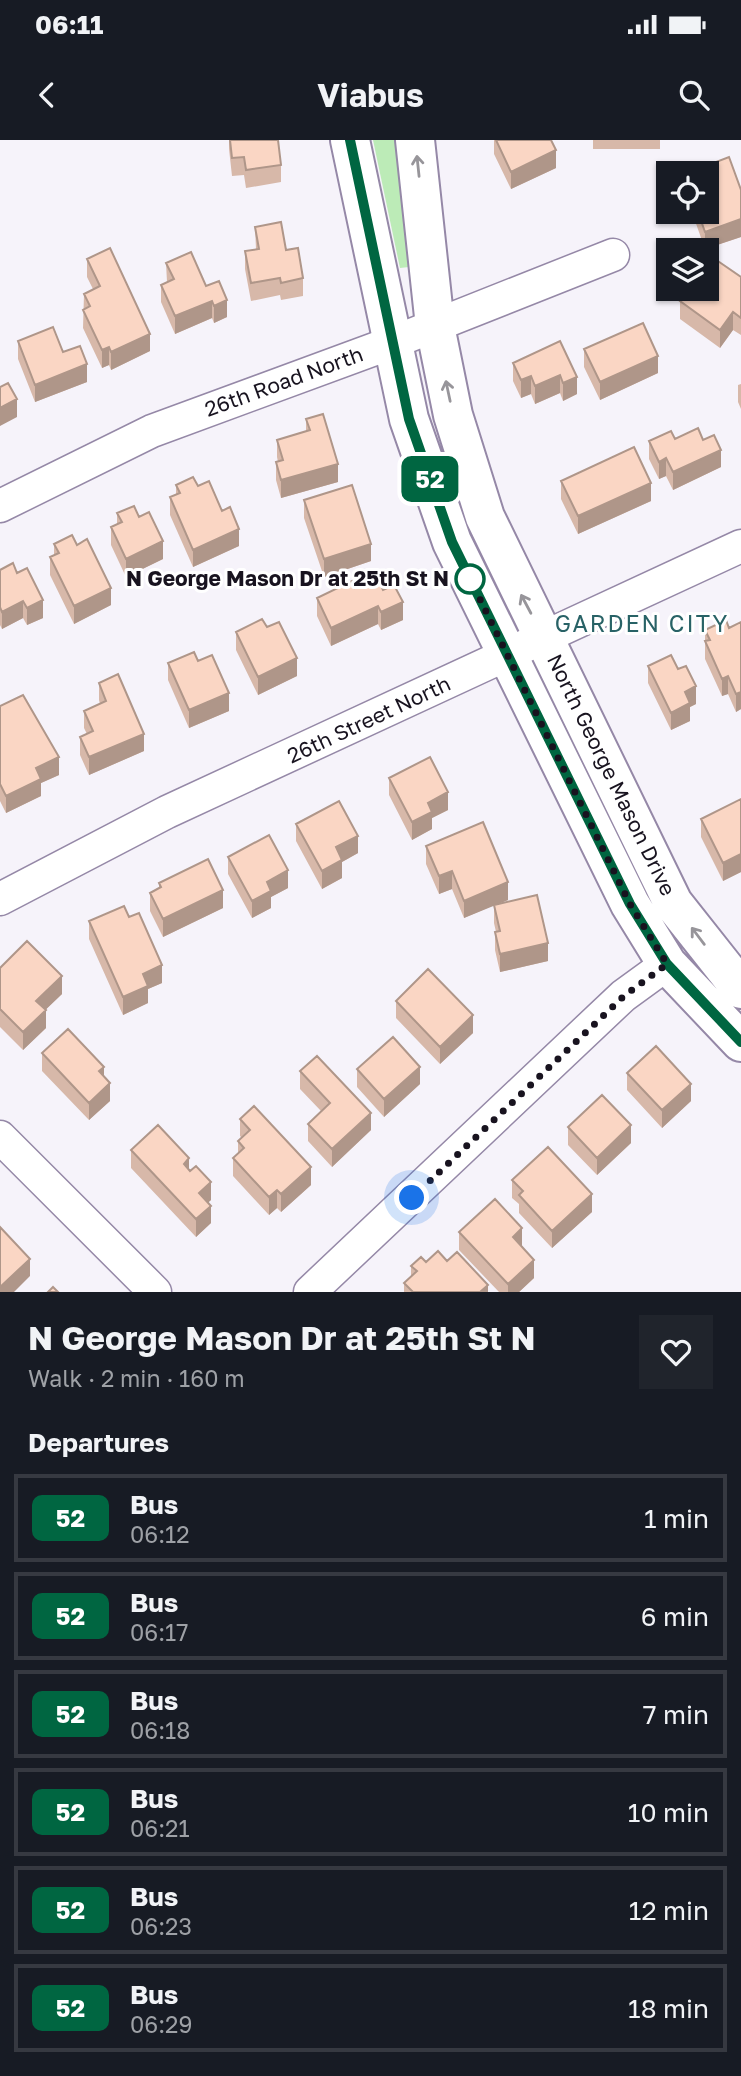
<!DOCTYPE html>
<meta charset="utf-8">
<style>
body{margin:0;font-family:"Golos Text",sans-serif;background:#20242c;color:#f1f3f6;height:100vh;display:flex;flex-direction:column;font-size:26px;white-space:nowrap}
*{box-sizing:border-box;margin:0}
p{font-size:23px;color:#9ea1a6}
.icon{flex:none;width:38px;height:38px;fill:none;stroke:currentColor;stroke-width:2;stroke-linecap:round;stroke-linejoin:round}
.map{position:relative;height:1152px;overflow:hidden}
.panel{display:flex;flex-direction:column;background:#171b24;flex:1}
.panel>*{flex:none}
.badge{padding:0 14px;border-radius:10px;font-size:24px;line-height:46px}
.controls{position:absolute;left:656px;top:21px;display:grid;gap:14px}
.controls a{display:grid;place-items:center;width:63px;height:63px;border-radius:0px;background:#171b24;box-shadow:0 2px 5px #0004;font-size:35px}
.you{position:absolute;width:35px;height:35px;margin:-18px;border:5px solid #fff;border-radius:50%;background:#1a73e8;box-shadow:0 0 0 10px #1a73e833}
.map>.badge{position:absolute;translate:-50% -50%;box-shadow:0 0 0 4px #fff}
h2{padding:0 28px;font-size:26px;line-height:63px}
.round{display:grid;place-items:center;flex:none;width:74px;height:74px;border-radius:0px;background:#20242c}
.headline{display:flex;align-items:center;justify-content:space-between;height:119px;padding:0 28px}
h1{font-size:33px;font-weight:700;line-height:52px}
ul{padding:0;list-style:none}
li{display:flex;align-items:center;gap:21px;height:88px;margin:0 14px 10px;padding:0 14px;border:4px solid #363941;border-radius:0px}
li div{flex:1}
li b{display:block;font-size:26px}
li em{font-style:normal}
li .badge{min-width:77px;font-weight:700;text-align:center}
.status{display:flex;justify-content:space-between;align-items:center;height:49px;padding:0 35px;background:#171b24;direction:ltr}
.status svg{height:19px;fill:currentColor}
header{display:flex;justify-content:space-between;align-items:center;height:91px;padding:0 28px;background:#171b24;font-size:32px;font-weight:700}
.map>svg:first-child{display:block}
.green{fill:#bcebb7}
.lines{fill:none;stroke-linecap:round;stroke-linejoin:round}
.street-casing{stroke:#9588a7;stroke-width:35}
.secondary-casing{stroke:#9588a7;stroke-width:42}
.street{stroke:#fff;stroke-width:32}
.secondary{stroke:#fff;stroke-width:38}
.wall{fill:#d7b8a9}
.shaded-wall{fill:#af9689}
.building{fill:#fad6c4;stroke:#af9689;stroke-width:2}
.oneway{stroke:#97959a}
.line-casing{stroke:#fff;stroke-width:16}
.line{stroke:#006641;stroke-width:10}
.walk{stroke:#18131f;stroke-width:7;stroke-dasharray:0 12.6}
.stop-dot{fill:#fff;stroke:#006641;stroke-width:3.5}
.labels{text-anchor:middle;stroke-width:6;stroke-linejoin:round;paint-order:stroke}
.street-label{font-size:21px;fill:#18131f;stroke:#fff}
.stop-label{font-size:21px;font-weight:bold;fill:#18131f;stroke:#fff;text-anchor:end}
.neighbourhood-label{font-size:23px;letter-spacing:2px;fill:#286266;stroke:#fff}
</style>
<div class="status"><b>06:11</b><svg viewBox="0 0 49 12"><path d="M0 12V9h3v3zM5 12V6h3v6zM10 12V3h3v9zM15 12V0h3v12zM26 1h20v11H26zM47 4h2v5h-2z"/></svg></div>
<header><svg class="icon" aria-label="back" viewBox="0 0 24 24"><path d="M15 5l-7 7 7 7"/></svg>Viabus<svg class="icon" aria-label="search" viewBox="0 0 24 24"><circle cx="10" cy="10" r="6"/><path d="M15 15l6 6"/></svg></header>
<div class="map">
<svg width="741" height="1152" viewBox="0 0 741 1152">
<rect width="100%" height="100%" fill="#f6f3fa"/>
<!-- green -->
<path class="green" d="M373 0H402L414 118 409 127 400 128Z"/>
<g class="lines">
<defs>
<path id="street" d="M0 366 152 291 391 203 613 115
M0 759 167 672 741 406
M0 997 155 1152
M310 1152 623 856 667 824"/>
<path id="secondary" d="M350 0 409 279 452 402 630 764 667 824 741 902
M415 0 435 186 453 275 485 377 673 763 741 849"/>
</defs>
<!-- street casing -->
<use href="#street" class="street-casing"/>
<!-- secondary casing -->
<use href="#secondary" class="secondary-casing"/>
<!-- street -->
<use href="#street" class="street"/>
<!-- secondary -->
<use href="#secondary" class="secondary"/>
</g>
<!-- wall -->
<path class="wall" d="M229 0H278L281 25V42L246 48 244 35 232 36 229 9Z
M494 0H551L556 28 511 49 494 14Z
M593 0H660V9H593Z
M729 17 741 50V97L705 109 694 78V72H707V33H695V30Z
M255 87 286 110 303 138V156L281 160 280 155 251 161 245 129V111L256 109Z
M87 119 150 211 111 230 109 225 102 228 83 188 84 154 93 149 87 137Z
M166 123 206 146 227 177 214 183 212 178 175 194 161 162V145L167 142Z
M741 137V195L733 190 720 208 680 179V161Z
M18 201 63 212 87 242 35 262 18 219Z
M560 201 577 254 563 261 560 253 535 264 531 254 521 258 513 241V223Z
M584 209 658 233 600 260 584 227Z
M741 244V269L738 262V245Z
M306 279 338 342 281 358 276 340V322H278L277 317V300L306 291Z
M675 299 703 300 721 327 673 350 666 336 659 339 649 319V301Z
M561 341 651 361 578 394 561 359Z
M176 345 198 346 239 406 193 427 170 375V357L176 355Z
M304 360 371 421 324 437 304 378Z
M117 373 139 377 163 419 126 437 111 405V387L117 384Z
M54 404 111 465 74 484 50 435V417L54 415Z
M0 430 43 478 27 485 23 478 2 489 0 485Z
M355 448 383 450 403 480 381 490 378 484 331 506 317 476V458Z
M741 482V569L736 572 728 554 722 556 705 519V490L729 488Z
M267 487 297 536 258 555 236 510V492Z
M168 523 229 571 189 588 168 540Z
M648 526 678 529 696 564 690 567V581L671 590 648 543Z
M99 543 144 611 89 635 80 615V597L87 594 84 588V571L100 564 99 560Z
M0 566 59 635 41 643V656L6 673 0 661Z
M389 638 448 670 432 678V689L412 700 389 655Z
M741 659V732L723 741 701 697V679Z
M296 684 358 713 342 722V738L322 749 296 701Z
M426 706 508 760 496 765 548 821 500 832 495 810V792H496L494 783V765L464 778 452 749 439 754 426 724Z
M228 717 288 748 271 757V768L252 778 228 734Z
M159 743 223 768 163 797 150 771V753L159 748Z
M89 781 162 843 148 849V863L123 875 89 799Z
M0 828 62 854 45 870 46 888 23 910 0 887Z
M396 861 473 893 440 924 396 878Z
M42 913 104 936 110 961 89 980 42 931Z
M357 929 420 944 384 977 357 947Z
M300 931 371 990 332 1027 308 1001V984L321 971 300 949Z
M627 933 691 961 662 988 627 950Z
M240 979 311 1045 281 1072 277 1068 269 1075 233 1036V1018L238 1013V1001L242 998 240 996Z
M568 987 631 1003 597 1035 568 1005Z
M131 1010 189 1030 211 1060 208 1062 211 1083 196 1097 131 1028Z
M512 1040 592 1072 552 1108 519 1073V1064L512 1058Z
M459 1092 522 1106 534 1138 519 1152H499L459 1110Z
M447 1121 488 1152H404V1143L411 1136V1126L426 1122Z"/>
<!-- shaded-wall -->
<path class="shaded-wall" d="M556 10V28L511 49V32Z
M741 79V97L705 109V92Z
M227 160V177L214 183V166Z
M212 161V178L175 194V176Z
M733 172V190L720 208V190Z
M150 194V211L111 230V212Z
M109 207V225L102 228V210Z
M658 216V233L600 260V242Z
M87 224V242L35 262V245Z
M560 235V253L535 264V246Z
M531 236V254L521 258V240Z
M577 237V254L563 261V243Z
M17 259V277L0 286V268Z
M721 310V327L673 350V332Z
M666 318V336L659 339V322Z
M338 324V342L281 358V340Z
M651 343V361L578 394V376Z
M239 389V406L193 427V410Z
M163 401V419L126 437V419Z
M371 404V421L324 437V419Z
M111 448V465L74 484V466Z
M43 460V478L27 485V468Z
M23 461V478L2 489V472Z
M403 462V480L381 490V472Z
M378 466V484L331 506V488Z
M297 518V536L258 555V537Z
M728 536V554L722 556V539Z
M696 546V564L690 567V581L671 590V573L685 552Z
M741 552V569L736 572V554Z
M229 553V571L189 588V570Z
M144 594V611L89 635V617Z
M59 617V635L41 643V656L6 673V656L36 628Z
M448 652V670L432 678V689L412 700V682L428 663Z
M358 696V713L342 722V738L322 749V731L336 707Z
M741 714V732L723 741V723Z
M288 730V748L271 757V768L252 778V761L267 742Z
M452 731V749L439 754V736Z
M508 742V760L464 778V761Z
M223 750V768L163 797V779Z
M548 803V821L500 832V814Z
M162 825V843L148 849V863L123 875V857L143 834Z
M62 836V854L36 879V861Z
M46 870V888L23 910V892Z
M473 875V893L440 924V907Z
M104 927V944L99 931Z
M420 927V944L384 977V959Z
M110 943V961L89 980V963Z
M691 944V961L662 988V970Z
M371 973V990L332 1027V1009Z
M631 985V1003L597 1035V1018Z
M189 1018V1036L184 1024Z
M311 1027V1045L281 1072V1054Z
M211 1042V1060L199 1071V1053Z
M277 1050V1068L269 1075V1057Z
M592 1054V1072L552 1108V1091Z
M211 1066V1083L196 1097V1079Z
M522 1088V1106L513 1114V1097Z
M30 1119V1136L14 1152H0V1147Z
M534 1120V1138L519 1152H508V1144Z
M488 1145V1152H480Z"/>
<!-- building -->
<path class="building" d="M230 0H278L281 25 246 30 244 17 232 18Z
M496 0H551L556 10 511 32Z
M729 17 741 50V79L705 92 698 72H707V33H696L695 30Z
M281 82 286 110 298 108 303 138 281 143 280 138 251 143 245 111 259 109 255 87Z
M110 108 150 194 111 212 109 207 102 210 83 170 90 166 84 154 100 146 87 119Z
M191 112 206 146 219 141 227 160 214 166 212 161 175 176 161 145 174 139 166 123Z
M712 117 741 137V178L733 172 720 190 680 161 689 149H707V124Z
M643 183 658 216 600 242 584 209Z
M53 187 63 212 80 206 87 224 35 245 18 201Z
M560 201 577 237 563 243 560 235 535 246 531 236 521 240 513 223Z
M8 243 17 259 0 268V247Z
M323 274 338 324 281 340 276 322 283 320 277 300 310 290 306 279Z
M698 288 703 300 714 295 721 310 673 332 666 318 659 322 649 301 671 291 675 299Z
M634 307 651 343 578 376 561 341Z
M193 337 198 346 209 341 222 371 230 367 239 389 193 410 170 357 180 353 176 345Z
M352 345 371 404 324 419 304 360Z
M134 366 139 377 149 372 163 401 126 419 111 387 122 382 117 373Z
M72 395 77 405 87 399 111 448 74 466 50 417 59 413 54 404Z
M13 423 17 433 27 428 43 460 27 468 23 461 2 472 0 467V430Z
M377 438 383 450 394 445 403 462 381 472 378 466 331 488 317 458 352 441 355 448Z
M262 479 267 487 279 482 297 518 258 537 236 492Z
M726 480 729 488 741 482V552L736 554 728 536 722 539 705 501 710 500 705 490Z
M194 512 198 521 212 515 229 553 189 570 168 523Z
M671 515 678 529 686 526 696 546 685 552 690 563 671 573 648 526Z
M118 534 144 594 89 617 80 597 93 591 84 571 106 561 99 543Z
M23 555 59 617 36 628 41 639 6 656 0 644V566Z
M430 617 448 652 428 663 432 672 412 682 389 638Z
M741 659V714L723 723 701 679Z
M339 661 358 696 336 707 342 720 322 731 296 684Z
M483 682 508 742 464 761 452 731 439 736 426 706Z
M269 695 288 730 267 742 271 751 252 761 228 717Z
M208 719 223 750 163 779 150 753 161 747 159 743Z
M537 755 548 803 500 814 495 792 500 791 494 765Z
M124 766 129 777 139 773 162 825 143 834 148 846 123 857 89 781Z
M27 801 62 836 36 861 46 870 23 892 0 869V828Z
M428 829 473 875 440 907 396 861Z
M68 889 104 927 99 931 110 943 89 963 42 913Z
M393 897 420 927 384 959 357 929Z
M656 906 691 944 662 970 627 933Z
M317 916 371 973 332 1009 308 984 330 963 300 931Z
M602 955 631 985 597 1018 568 987Z
M254 966 311 1027 281 1054 277 1050 269 1057 233 1018 244 1008 238 1001 250 990 240 979Z
M158 985 189 1018 184 1024 190 1031 196 1026 211 1042 199 1053 211 1066 196 1079 131 1010Z
M548 1007 592 1054 552 1091 519 1055 523 1051 512 1040Z
M495 1059 522 1088 513 1097 534 1120 508 1144 459 1092Z
M0 1087 30 1119 0 1147Z
M438 1111 447 1121 457 1112 488 1145 480 1152H413L404 1143 417 1131 411 1126 421 1117 426 1122Z
M53 1147 58 1152H48Z"/>
<!-- one-way arrows -->
<defs><path id="oneway-shaft" d="M-6 0H5M1.5-3L5.5 0L1.5 3" fill="none" stroke-width="1.6" stroke-linecap="round" stroke-linejoin="round" transform="scale(1.75)"/></defs>
<g class="oneway">
<use href="#oneway-shaft" transform="translate(418 26) rotate(-96)"/>
<use href="#oneway-shaft" transform="translate(448 251) rotate(-102)"/>
<use href="#oneway-shaft" transform="translate(526 464) rotate(-118)"/>
<use href="#oneway-shaft" transform="translate(698 796) rotate(-127)"/>
</g>
<g class="lines">
<defs>
<path id="line" d="M350 0 409 279 452 402 630 764 667 824 741 902"/>
</defs>
<!-- line casing -->
<use href="#line" class="line-casing"/>
<!-- line -->
<use href="#line" class="line"/>
<!-- walk -->
<path class="walk" d="M412 1058 624 856 667 824 630 764 470 439"/>
</g>
<!-- markers -->
<circle class="stop-dot" cx="470" cy="439" r="14"/>
<g class="labels">
<!-- street labels -->
<g class="street-label">
<text transform="translate(284 242) rotate(-20)" y="7">26th Road North</text>
<text transform="translate(369 580) rotate(-25)" y="7">26th Street North</text>
<text transform="translate(611 635) rotate(64)" y="7">North George Mason Drive</text>
</g>
<!-- stop labels -->
<g class="stop-label">
<text x="449" y="446">N George Mason Dr at 25th St N</text>
</g>
<!-- neighbourhood labels -->
<g class="neighbourhood-label">
<text x="642" y="492">GARDEN CITY</text>
</g>
</g>
</svg>
<div class="controls">
<a><svg class="icon" aria-label="locate" viewBox="0 0 24 24"><circle cx="12" cy="12" r="6"/><path d="M12 2v4M12 18v4M2 12h4M18 12h4"/></svg></a>
<a><svg class="icon" aria-label="layers" viewBox="0 0 24 24"><path d="M12 4l9 5-9 5-9-5zM3 14l9 5 9-5"/></svg></a>
</div>
<div class="you" style="left:412px;top:1058px"></div>
<b class="badge" style="left:430px;top:339px;background:#006641;color:#fff">52</b>
</div>
<section class="panel">
<div class="headline"><div><h1>N George Mason Dr at 25th St N</h1><p>Walk · 2 min · 160 m</p></div><a class="round"><svg class="icon" aria-label="heart" viewBox="0 0 24 24"><path d="M12 20l-8-8c-3-5 5-10 8-4 3-6 11-1 8 4z"/></svg></a></div>
<h2>Departures</h2>
<ul>
<li><span class="badge" style="background:#006641;color:#fff">52</span><div><b>Bus</b><p>06:12</p></div><em>1 min</em></li>
<li><span class="badge" style="background:#006641;color:#fff">52</span><div><b>Bus</b><p>06:17</p></div><em>6 min</em></li>
<li><span class="badge" style="background:#006641;color:#fff">52</span><div><b>Bus</b><p>06:18</p></div><em>7 min</em></li>
<li><span class="badge" style="background:#006641;color:#fff">52</span><div><b>Bus</b><p>06:21</p></div><em>10 min</em></li>
<li><span class="badge" style="background:#006641;color:#fff">52</span><div><b>Bus</b><p>06:23</p></div><em>12 min</em></li>
<li><span class="badge" style="background:#006641;color:#fff">52</span><div><b>Bus</b><p>06:29</p></div><em>18 min</em></li>
</ul>
</section>
